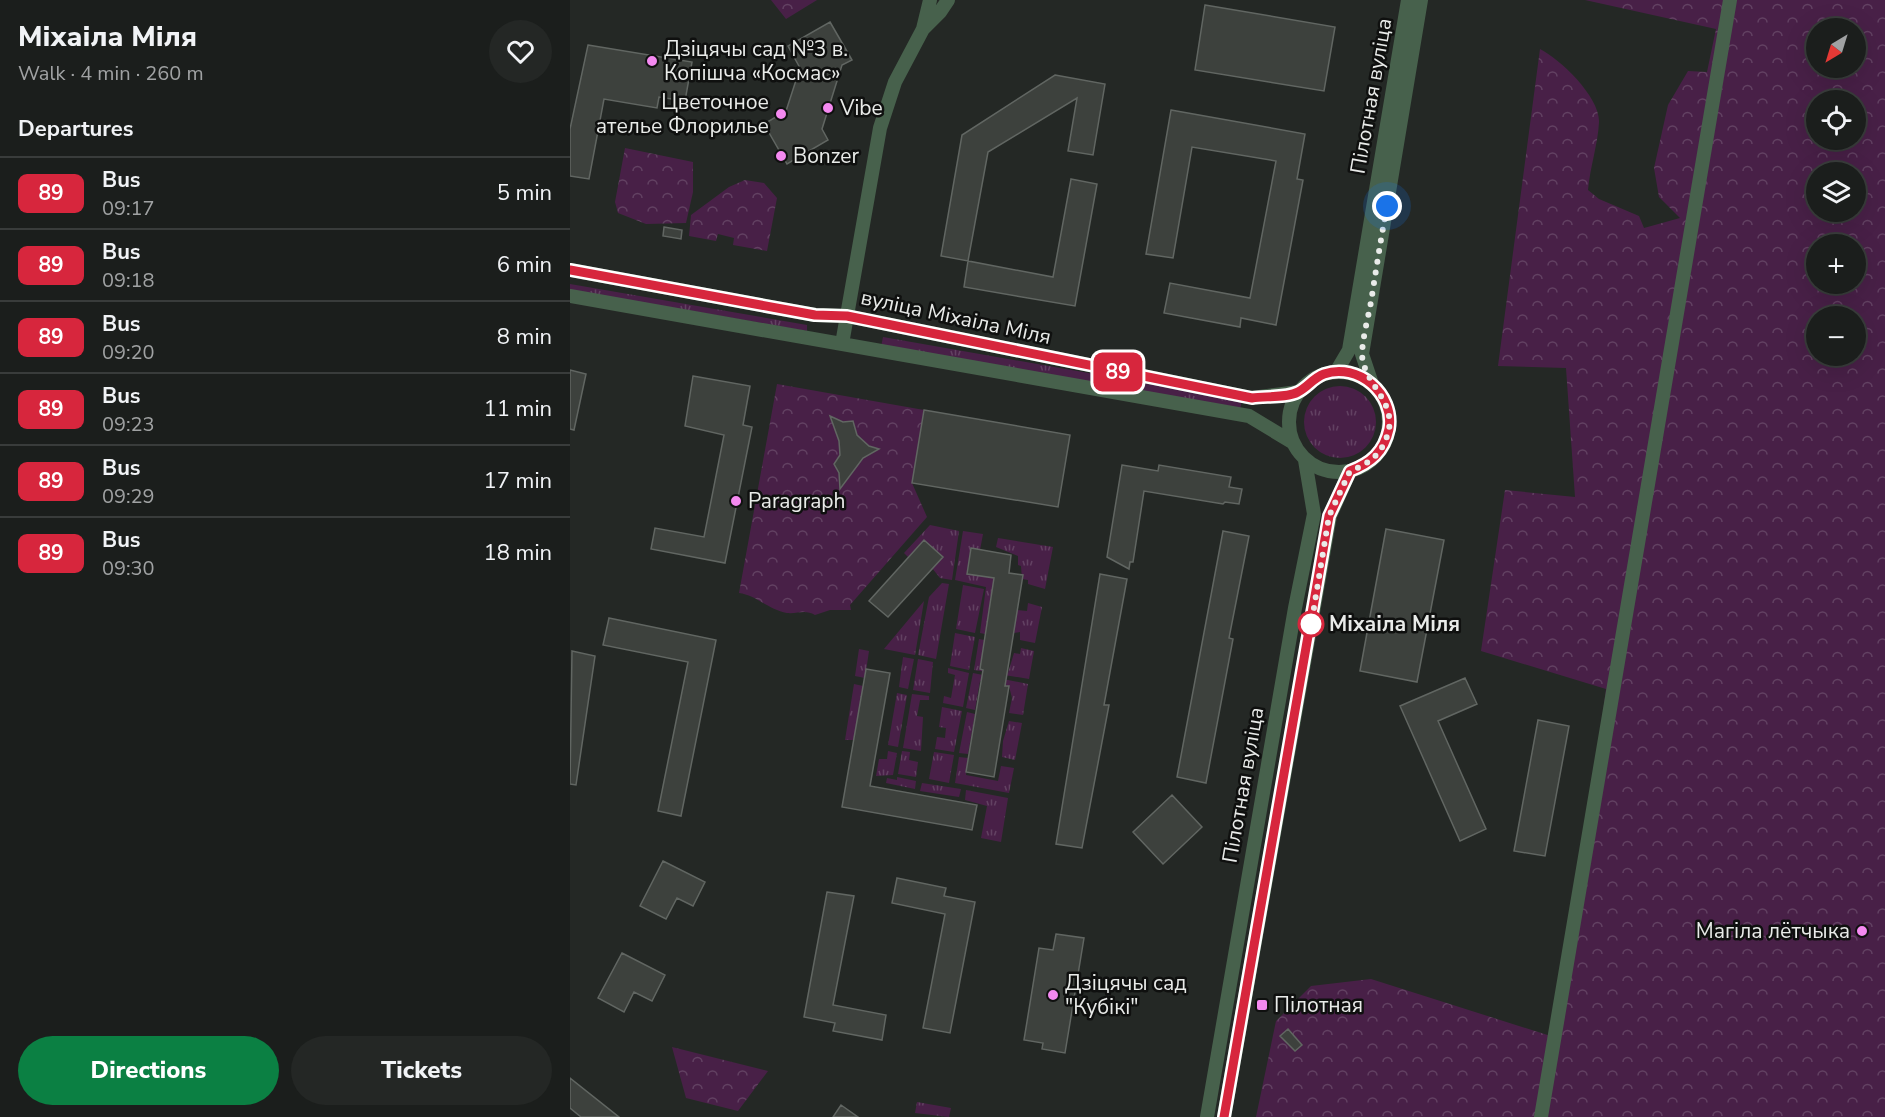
<!DOCTYPE html>
<meta charset="utf-8">
<style>
body{margin:0;font-family:"Nunito Sans",sans-serif;background:#242725;color:#f1f3f6;height:100vh;display:flex;flex-direction:column;font-size:22px;white-space:nowrap}
*{box-sizing:border-box;margin:0}
p{font-size:20px;color:#a0a2a3}
.icon{flex:none;width:33px;height:33px;fill:none;stroke:currentColor;stroke-width:2;stroke-linecap:round;stroke-linejoin:round}
.map{position:relative;flex:1;overflow:hidden}
.details{display:flex;flex-direction:column;background:#1b1e1c;width:570px}
.details>*{flex:none}
.badge{padding:0 12px;border-radius:9px;font-size:21px;line-height:39px}
.needle{width:39px;rotate:218deg}
.fabs{position:absolute;left:1236px;top:18px;display:grid;gap:12px}
.fabs a{display:grid;place-items:center;width:60px;height:60px;border-radius:50%;background:#1b1e1c;box-shadow:0 6px 24px #0002,0 0 0 2px #393c3b;font-size:30px}
.you{position:absolute;width:30px;height:30px;margin:-15px;border:4px solid #fff;border-radius:50%;background:#1a73e8;box-shadow:0 0 0 9px #1a73e833}
.map>.badge{position:absolute;translate:-50% -50%;box-shadow:0 0 0 3px #fff}
h2{padding:0 18px;font-size:22px;line-height:54px}
.round{display:grid;place-items:center;flex:none;width:63px;height:63px;border-radius:32px;background:#242725}
.headline{display:flex;align-items:center;justify-content:space-between;height:102px;padding:0 18px}
h1{font-size:28px;font-weight:800;line-height:45px}
.cta{display:flex;gap:12px;margin-top:auto;padding:12px 18px}
.cta a{flex:1;height:69px;border-radius:36px;background:#0b8043;color:#fff;font-size:24px;font-weight:800;line-height:69px;text-align:center}
.cta a+a{background:#242725;color:#f1f3f6}
ul{padding:0;list-style:none}
li{display:flex;align-items:center;gap:18px;height:72px;padding:0 18px;border-top:2px solid #393c3b}
li div{flex:1}
li b{display:block;font-size:22px}
li em{font-style:normal}
li .badge{min-width:66px;font-weight:700;text-align:center}
main{display:flex;flex:1;min-height:0}
.map>svg:first-child{display:block}
.grass{fill:url(#grass-tufts)}
.forest{fill:url(#forest-crowns);fill-rule:evenodd}
.building{fill:#3d413d;stroke:#616662;stroke-width:1.5}
.lines{fill:none;stroke-linecap:round;stroke-linejoin:round}
.minor{stroke:#47614c;stroke-width:14}
.line-casing{stroke:#fff;stroke-width:14}
.line{stroke:#d7263d;stroke-width:9}
.walk{stroke:#e9ebe9;stroke-width:6;stroke-dasharray:0 10.8}
.poi-dot{fill:#f489f0;stroke:#0f100f;stroke-width:2}
.stop-dot{fill:#fff;stroke:#d7263d;stroke-width:3}
.labels{text-anchor:middle;stroke-width:5;stroke-linejoin:round;paint-order:stroke}
.poi-label{font-size:21px;fill:#e9ebe9;stroke:#0f100f;text-anchor:start}
.street-label{font-size:21px;fill:#e9ebe9;stroke:#0f100f}
.stop-label{font-size:21px;font-weight:bold;fill:#e9ebe9;stroke:#0f100f;text-anchor:start}
</style>
<main>
<section class="details">
<div class="headline"><div><h1>Міхаіла Міля</h1><p>Walk · 4 min · 260 m</p></div><a class="round"><svg class="icon" aria-label="heart" viewBox="0 0 24 24"><path d="M12 20l-8-8c-3-5 5-10 8-4 3-6 11-1 8 4z"/></svg></a></div>
<h2>Departures</h2>
<ul>
<li><span class="badge" style="background:#d7263d;color:#fff">89</span><div><b>Bus</b><p>09:17</p></div><em>5 min</em></li>
<li><span class="badge" style="background:#d7263d;color:#fff">89</span><div><b>Bus</b><p>09:18</p></div><em>6 min</em></li>
<li><span class="badge" style="background:#d7263d;color:#fff">89</span><div><b>Bus</b><p>09:20</p></div><em>8 min</em></li>
<li><span class="badge" style="background:#d7263d;color:#fff">89</span><div><b>Bus</b><p>09:23</p></div><em>11 min</em></li>
<li><span class="badge" style="background:#d7263d;color:#fff">89</span><div><b>Bus</b><p>09:29</p></div><em>17 min</em></li>
<li><span class="badge" style="background:#d7263d;color:#fff">89</span><div><b>Bus</b><p>09:30</p></div><em>18 min</em></li>
</ul>
<div class="cta"><a>Directions</a><a>Tickets</a></div>
</section>
<div class="map">
<svg width="1315" height="1117" viewBox="0 0 1315 1117">
<defs>
<pattern id="grass-tufts" width="24" height="20" patternUnits="userSpaceOnUse" patternTransform="scale(1.5)"><rect width="24" height="20" fill="#482047"/><path d="M3 7l-1-3M5 7V3M7 7l1-3M15 17l-1-3M17 17v-4M19 17l1-3" fill="none" stroke="#624162"/></pattern>
<pattern id="forest-crowns" width="20" height="18" patternUnits="userSpaceOnUse" patternTransform="scale(1.5)"><rect width="20" height="18" fill="#482047"/><path d="M2 6a3 3 0 1 1 6 0M12 15a3 3 0 1 1 6 0" fill="none" stroke="#624162"/></pattern>
</defs>
<rect width="100%" height="100%" fill="#242825"/>
<!-- grass -->
<path class="grass" d="M0 284 237 325V331L0 290Z
M313 337 672 400 670 410 311 347Z
M734 422a36 36 0 1 1 72 0a36 36 0 1 1-72 0Z
M360 525 389 531 382 580 370 578 362 568 354 540 338 557 334 553Z
M393 531 413 534 410 550 401 548 397 574 424 578 415 634 410 633 416 587 385 580Z
M428 538 483 547 475 589 458 584V580L452 579 451 566 448 565V556L426 547Z
M372 583 379 584 366 659 348 655 359 597Z
M393 585 414 589 405 633 386 629Z
M354 601 345 655 314 649Z
M458 603 472 607 465 643 450 640V632L444 633 447 610 457 611Z
M385 633 405 637 399 670 380 666Z
M409 639 414 640 410 669 438 673 444 653 450 654 451 648 464 651 459 679 404 670Z
M289 649 299 651 295 678 285 676Z
M333 657 344 659 338 689 329 687Z
M348 659 363 662 360 693 343 690Z
M378 668 399 673 393 707 373 703 374 696 381 698 385 675 378 673Z
M403 673 458 684 453 715 439 713 442 698 439 686 410 681 405 710 396 708Z
M284 684 293 686 284 740H275Z
M327 693 337 695 328 747 318 745Z
M342 694 359 696V700H350L347 716 353 717 351 751 333 748Z
M372 707 392 711 384 752 365 749 367 737 375 738 376 728 369 727Z
M397 712 405 714 398 754 389 753Z
M439 721 452 723 445 760 432 757 433 741Z
M318 751 327 753 323 775 306 776 309 759H317Z
M332 751 340 752 339 760 348 762 346 777 328 774Z
M364 752 384 755 379 783 359 779Z
M389 757 398 758 396 775 428 781 431 766 444 768 439 793 385 783Z
M327 777 346 781 345 789 316 783 317 778 327 780Z
M352 783 391 789 389 797 350 791Z
M396 790 438 798 431 842 411 838 417 806 395 800Z
M347 1102 381 1108 379 1117 345 1113Z"/>
<!-- forest -->
<path class="forest" d="M201 0H247L216 19Z
M1015 0H1315V1117H686L706 1021 741 986 801 979 990 1039 1036 689 911 651 935 490 1005 497 996 368 928 366 970 49C990 59 1030 97 1029 122 1028 144 1020 167 1018 190L1029 199 1069 216 1074 228 1110 218 1089 197 1084 168 1098 105 1118 71 1137 72 1146 29ZM1246 28H1286V68H1246ZM1246 100H1286V140H1246ZM1246 172H1286V212H1246ZM1246 244H1286V284H1246ZM1246 316H1286V356H1246Z
M55 148 123 162V192L116 223 76 224 48 213 45 202Z
M175 180 194 183 207 198 197 251 163 245 164 238 148 234 146 241 119 236 121 215 159 187Z
M207 384 354 410 342 483 357 517 280 605 281 610H260L245 615C235 609 228 614 217 613 199 610 186 595 169 593Z
M102 1047 198 1071 168 1111 116 1098Z"/>
<!-- building -->
<path class="building" d="M635 5 765 27 754 91 625 70Z
M260 22 282 60 272 65 252 129 258 140 217 164 194 124 216 111 230 68 218 46Z
M18 45 122 62 115 101 89 97 87 108 34 99 19 179 0 176V129Z
M485 75 535 84 523 155 498 151 507 98 418 152 398 261 371 256 392 135Z
M601 110 735 134 727 179 733 180 706 325 671 318 670 327 594 313 600 283 680 298 706 161 622 147 603 258 576 254Z
M501 179 527 184 505 306 394 287 398 261 483 277Z
M94 227 112 230 111 239 93 236Z
M0 370 16 374 4 430 0 429Z
M123 376 180 386 173 425 182 427 155 563 81 549 85 528 134 537 154 435 115 426Z
M354 410 500 435 488 507 342 483Z
M260 416 273 422 283 421 287 435 299 446 309 449 293 458 270 489 269 473 264 464 270 455 269 441Z
M552 465 588 471 589 465 661 477 659 487 672 489 669 504 655 502 653 504 574 491 563 562H560L559 569 537 557Z
M816 529 874 540 847 682 790 671Z
M653 531 679 536 659 638 663 639 636 783 607 777Z
M354 540 373 557 318 617 299 601Z
M401 548 441 555 439 573 453 575 435 686H439L424 777 396 772 413 670 410 669 424 578 397 574Z
M530 574 557 579 534 705H539L512 848 486 844Z
M39 618 146 640 111 816 88 811 118 662 33 645Z
M2 651 25 656 6 785 0 784Z
M296 669 320 673 300 786 407 805 402 830 272 807Z
M895 678 907 704 868 721 916 829 890 841 830 706Z
M968 720 999 726 975 856 944 851Z
M602 795 632 827 593 864 563 832Z
M93 861 135 882 123 906 107 898 96 919 70 906Z
M327 878 376 888 374 896 405 902 380 1033 353 1028 375 914 322 903Z
M257 892 284 896 263 1005 316 1015 312 1040 263 1031 265 1023 234 1017Z
M486 934 514 938 495 1053 472 1049 473 1043 454 1040 469 948 483 950Z
M52 953 95 975 82 1001 64 992 54 1012 28 998Z
M718 1029 732 1045 725 1051 710 1036Z
M0 1078 49 1117H11L0 1108Z
M271 1105 288 1117H263Z"/>
<g class="lines">
<!-- minor -->
<path class="minor" d="M353 29 370 12 378 0
M0 270 245 315 277 316 682 398 728 392
M0 296 679 416 722 442
M272 344 310 128 325 82 353 29 360 0
M719 422a50 50 0 1 1 100 0a50 50 0 1 1-100 0Z
M766 372 779 350 838 0
M802 384 792 354 851 0
M637 1117 725 608 744 514 735 460
M654 1117 760 516 780 471
M971 1117 1160 0"/>
</g>
<g class="lines">
<defs>
<path id="line" d="M0 270 245 315 277 316 682 398C695 396 717 398 728 392 738 387 743 378 754 374 788 362 825 394 819 429 814 452 801 463 780 471L759 516 654 1117"/>
</defs>
<!-- line casing -->
<use href="#line" class="line-casing"/>
<!-- line -->
<use href="#line" class="line"/>
<!-- walk -->
<path class="walk" d="M741 624 740 632 759 516 780 471C801 463 814 452 819 429 824 398 792 382 792 353 793 336 798 318 801 302 806 270 811 238 817 206"/>
</g>
<!-- markers -->
<g class="poi-dot">
<circle cx="82" cy="61" r="6"/>
<circle cx="258" cy="108" r="6"/>
<circle cx="211" cy="114" r="6"/>
<circle cx="211" cy="156" r="6"/>
<circle cx="166" cy="501" r="6"/>
<circle cx="1292" cy="931" r="6"/>
<circle cx="483" cy="995" r="6"/>
<rect x="686" y="999" width="12" height="12" rx="3"/>
</g>
<circle class="stop-dot" cx="741" cy="624" r="12"/>
<g class="labels">
<!-- poi labels -->
<g class="poi-label">
<text x="94" y="56">Дзіцячы сад №3 в.<tspan x="94" dy="24">Копішча «Космас»</tspan></text>
<text x="199" y="109" text-anchor="end">Цветочное<tspan x="199" dy="24">ателье Флорилье</tspan></text>
<text x="270" y="115">Vibe</text>
<text x="223" y="163">Bonzer</text>
<text x="178" y="508">Paragraph</text>
<text x="1280" y="938" text-anchor="end">Магіла лётчыка</text>
<text x="495" y="990">Дзіцячы сад<tspan x="495" dy="24">"Кубікі"</tspan></text>
<text x="704" y="1012">Пілотная</text>
</g>
<!-- street labels -->
<g class="street-label">
<text transform="translate(801 96) rotate(-80)" y="7">Пілотная вуліца</text>
<text transform="translate(386 317) rotate(12)" y="7">вуліца Міхаіла Міля</text>
<text transform="translate(673 785) rotate(-80)" y="7">Пілотная вуліца</text>
</g>
<!-- stop labels -->
<g class="stop-label">
<text x="759" y="631">Міхаіла Міля</text>
</g>
</g>
</svg>
<div class="fabs">
<a><svg class="needle" viewBox="-14 -14 28 28"><path d="M0-13l5 13h-10z" fill="#e53935"/><path d="M0 13l5-13h-10z" fill="#a0a2a3"/></svg></a>
<a><svg class="icon" aria-label="locate" viewBox="0 0 24 24"><circle cx="12" cy="12" r="6"/><path d="M12 2v4M12 18v4M2 12h4M18 12h4"/></svg></a>
<a><svg class="icon" aria-label="layers" viewBox="0 0 24 24"><path d="M12 4l9 5-9 5-9-5zM3 14l9 5 9-5"/></svg></a>
<a>+</a>
<a>−</a>
</div>
<div class="you" style="left:817px;top:206px"></div>
<b class="badge" style="left:548px;top:372px;background:#d7263d;color:#fff">89</b>
</div>
</main>
